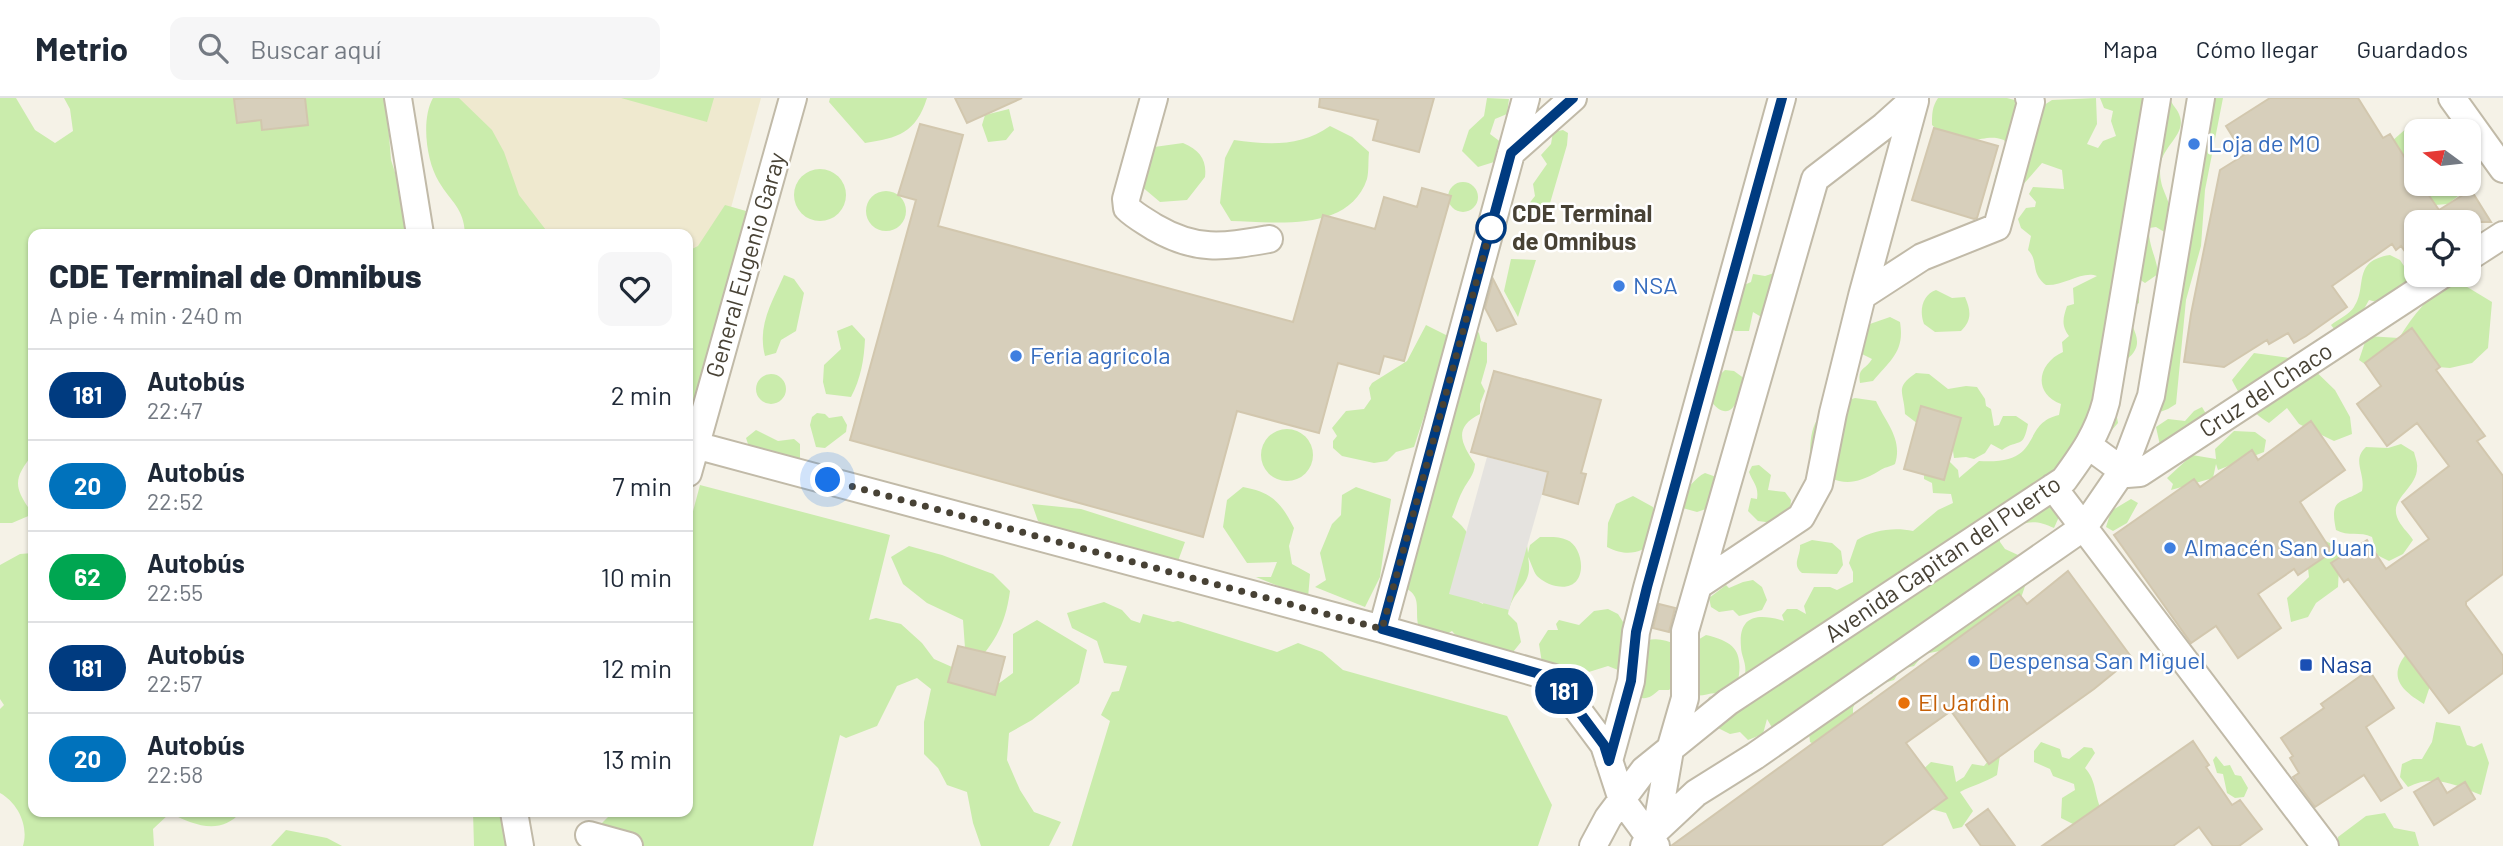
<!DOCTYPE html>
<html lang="es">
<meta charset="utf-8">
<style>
body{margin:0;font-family:Barlow,sans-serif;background:#f6f6f7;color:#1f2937;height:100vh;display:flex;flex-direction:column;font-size:26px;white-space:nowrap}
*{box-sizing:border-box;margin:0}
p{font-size:23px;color:#747a83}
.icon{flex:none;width:38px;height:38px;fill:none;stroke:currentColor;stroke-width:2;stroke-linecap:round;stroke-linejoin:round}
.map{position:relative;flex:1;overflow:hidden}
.side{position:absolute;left:28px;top:131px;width:665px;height:588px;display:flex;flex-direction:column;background:#fff;border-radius:14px;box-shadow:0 2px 5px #0004}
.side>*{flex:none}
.badge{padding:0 14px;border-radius:23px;font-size:24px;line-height:46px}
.needle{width:46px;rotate:285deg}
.controls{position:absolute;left:2404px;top:21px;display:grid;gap:14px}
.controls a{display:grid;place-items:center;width:77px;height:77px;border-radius:14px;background:#fff;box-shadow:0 2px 5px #0004;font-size:35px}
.you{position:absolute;width:35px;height:35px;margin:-18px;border:5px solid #fff;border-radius:50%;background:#1a73e8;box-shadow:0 0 0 10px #1a73e833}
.map>.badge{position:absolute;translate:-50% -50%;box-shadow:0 0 0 4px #fff}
.round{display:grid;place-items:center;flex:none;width:74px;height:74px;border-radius:14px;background:#f6f6f7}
.summary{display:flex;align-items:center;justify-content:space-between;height:119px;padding:0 21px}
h1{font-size:33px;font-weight:800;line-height:52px}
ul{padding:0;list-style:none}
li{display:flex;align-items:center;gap:21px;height:91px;padding:0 21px;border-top:2px solid #e0e1e3}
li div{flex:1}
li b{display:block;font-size:26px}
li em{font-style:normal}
li .badge{min-width:77px;font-weight:700;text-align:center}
header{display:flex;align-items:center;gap:42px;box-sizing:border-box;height:98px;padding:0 35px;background:#fff;border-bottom:2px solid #e0e1e3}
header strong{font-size:33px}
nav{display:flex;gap:38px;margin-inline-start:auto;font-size:24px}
.search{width:490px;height:63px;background:#f6f6f7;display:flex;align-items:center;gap:18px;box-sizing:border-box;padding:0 24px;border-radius:14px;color:#747a83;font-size:26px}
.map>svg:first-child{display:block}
.education{fill:#efe9cf}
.green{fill:#caecac}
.parking{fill:#e5e3df}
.building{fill:#d7cfbb;stroke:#d2c7ae;stroke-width:2}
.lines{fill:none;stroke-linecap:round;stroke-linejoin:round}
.minor-casing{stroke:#c1baa8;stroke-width:30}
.minor{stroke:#fff;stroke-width:26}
.line-casing{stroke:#fff;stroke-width:16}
.line{stroke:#003b80;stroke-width:10}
.walk{stroke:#484235;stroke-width:7;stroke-dasharray:0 12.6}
.shop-dot{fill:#3f7fe0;stroke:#fff;stroke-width:2.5}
.stop-dot{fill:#fff;stroke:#003b80;stroke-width:3.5}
.transit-dot{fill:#1a4fb4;stroke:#fff;stroke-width:2.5}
.food-dot{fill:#e8710a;stroke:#fff;stroke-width:2.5}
.labels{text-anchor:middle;stroke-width:5;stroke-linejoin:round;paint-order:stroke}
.shop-label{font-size:24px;fill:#366cbe;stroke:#fff;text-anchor:start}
.stop-label{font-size:24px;font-weight:bold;fill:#484235;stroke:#fff;text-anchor:start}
.street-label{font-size:24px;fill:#484235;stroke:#fff}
.transit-label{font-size:24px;fill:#164399;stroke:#fff;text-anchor:start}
.food-label{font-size:24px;fill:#c56008;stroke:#fff;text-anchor:start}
</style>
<header>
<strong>Metrio</strong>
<div class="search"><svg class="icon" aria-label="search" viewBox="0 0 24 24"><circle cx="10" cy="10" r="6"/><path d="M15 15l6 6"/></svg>Buscar aquí</div>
<nav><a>Mapa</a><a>Cómo llegar</a><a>Guardados</a></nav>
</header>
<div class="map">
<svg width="2503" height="748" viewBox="0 0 2503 748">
<rect width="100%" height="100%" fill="#f5f2e7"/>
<!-- education -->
<path class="education" d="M442 0H761L688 267V136H466Z"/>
<!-- green -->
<path class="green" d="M0 0H16L35 32 55 45 73 33 70 11 64 0H386L391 62 415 136H33V356C13 381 13 389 33 416L12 425H0Z
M433 0H459L492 32 504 54 519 97 549 136H465C464 110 451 104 439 84 426 63 421 21 433 0Z
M621 0H714L707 24Z
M830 0H927C916 35 898 40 865 45L829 4Z
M1487 0 1509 1 1507 16 1495 21 1490 36 1502 45 1494 64 1478 69 1462 53 1469 32 1484 18Z
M1938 0H2007L2041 9 2052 2 2096 0 2097 26 2087 46 2098 50 2103 43 2116 38 2111 23 2113 13 2104 10 2100 0H2170C2172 8 2178 11 2180 19 2186 38 2159 50 2160 72 2160 101 2177 98 2166 135L2156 129 2149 130C2148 147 2157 160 2158 176L2145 185 2139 181V205L2128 212C2129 227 2142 239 2135 252 2131 260 2124 261 2122 270L2124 274 2116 314 2118 325 2083 365 2054 430C2032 419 2021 425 2000 437V444L2005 451 2029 462 2028 479 2020 503 1945 552 1924 556 1914 568 1901 571 1894 582 1877 587 1872 596 1858 599 1853 610V619L1815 647 1810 644 1809 635 1774 633 1767 621 1763 636 1748 642 1740 634 1730 636 1716 629 1706 607 1709 599C1722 595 1741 590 1745 576 1747 565 1741 558 1741 549 1738 517 1758 515 1784 523L1782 517 1787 511H1797L1806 516 1804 508 1814 489H1830L1837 492 1853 484V474L1849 465 1857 442C1873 432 1894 429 1913 433L1938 412 1953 405 1951 396 1933 395 1932 385 1924 381V372L1948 362 1958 372 1959 380 1979 363C2046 367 2019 326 2059 317L2061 306C2032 295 2038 265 2063 254L2062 244 2069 238C2061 227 2063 220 2067 208L2074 206 2073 190 2097 178C2083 172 2064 188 2046 187 2030 175 2039 163 2028 152L2031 138 2021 130 2018 121 2026 110 2035 109 2036 104 2029 96 2033 89 2064 91 2062 72 2042 65 2021 89 1993 109 1995 79 2007 48 2004 42C1990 37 1984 42 1970 42 1958 42 1940 35 1932 27 1932 16 1932 9 1938 0Z
M2191 0H2223L2205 92 2201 148 2186 202 2176 306 2168 311 2133 324 2151 298 2139 283Z
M1009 11 1014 32 1006 42 988 44 982 27 985 17Z
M2425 22 2439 33H2417V86H2466L2468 90 2448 106 2421 108 2392 43 2408 29Z
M1330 28 1352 39 1369 54C1368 63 1369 73 1367 81 1349 135 1275 124 1231 123L1220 105 1225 60 1234 42C1268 47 1301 49 1330 28Z
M1563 32 1568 35 1567 47 1546 119 1517 114 1524 112 1535 98 1533 86 1547 66 1541 57 1551 46 1553 34Z
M1183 45C1200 52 1207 62 1205 79L1187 102 1160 104 1141 88 1147 50Z
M794 97a26 26 0 1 1 52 0a26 26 0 1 1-52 0Z
M1448 99a15 15 0 1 1 30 0a15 15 0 1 1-30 0Z
M866 113a20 20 0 1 1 40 0a20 20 0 1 1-40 0Z
M725 107 746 113 688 388V153L698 148Z
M2390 157 2400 162 2408 174 2405 192 2380 205 2369 202 2364 211 2366 225 2338 236 2331 227C2337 222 2350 216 2354 209 2368 189 2351 163 2390 157Z
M1511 161 1536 162 1518 219 1504 193Z
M1774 175 1781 178 1763 220 1753 214 1749 233H1735L1732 230C1734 215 1739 202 1742 188L1751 184 1753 176 1765 178Z
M784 177 794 181 804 195 796 233 781 242 776 255 765 258C757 227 772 205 784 177Z
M2454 181 2492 204 2488 250 2472 265 2450 270 2426 268 2376 274 2359 262 2367 238 2399 240C2414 216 2430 196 2454 181Z
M1936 192 1952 200 1965 199C1971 213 1972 222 1961 233L1935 234 1924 226C1919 213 1922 197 1936 192Z
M1890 219 1900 224C1905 254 1890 262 1873 283L1860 285C1857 269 1866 272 1872 261L1860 255 1867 227Z
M852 227 865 241C864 262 861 280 851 299L826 296 823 284 824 267 841 251 837 233Z
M1426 227 1450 239 1414 349 1396 354 1387 363 1374 365 1342 358 1333 350V343L1337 338 1332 330 1346 313 1364 311 1371 301 1369 290 1372 285 1407 263Z
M1474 229 1479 235 1481 243 1487 245V264L1481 285 1485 293 1480 306V316C1452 330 1462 346 1475 366 1474 378 1468 382 1463 392 1458 401 1456 410 1452 419 1483 443 1476 468 1479 504L1483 506 1486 496 1527 447 1528 455 1530 447 1540 439C1549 439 1559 438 1567 442 1585 449 1590 495 1556 488 1550 487 1542 483 1537 478 1533 473 1531 464 1528 459 1534 490 1513 488 1508 516L1517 525 1521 544 1513 554C1496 554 1462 547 1452 533L1445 537 1422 536C1410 517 1427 499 1403 489Z
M2254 255 2304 262 2335 292 2350 319 2352 336 2334 343 2299 326 2287 310 2269 325C2250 313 2242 302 2232 282Z
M1725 272 1734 273 1745 281C1739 301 1731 330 1709 301L1716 280Z
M1916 275 1929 276 1948 291 1966 288 1977 289 1985 301 1986 308 1991 311 1994 328 1999 327 2003 318H2016L2028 326C2023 352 2019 340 2002 352L1991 346 1985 355 1974 361 1966 359 1954 360 1953 353 1905 316C1904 293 1894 290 1916 275Z
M756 291a15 15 0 1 1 30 0a15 15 0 1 1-30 0Z
M1855 300 1876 303C1886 325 1903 341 1895 366 1890 369 1884 369 1879 373 1850 390 1838 386 1810 369 1810 329 1811 312 1855 300Z
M2202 309 2209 321 2163 361 2156 329 2168 321 2185 323 2194 313Z
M817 315 825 316 829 320 842 318 847 327 846 334 825 350 816 349 810 327 812 319Z
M1261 357a26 26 0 1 1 52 0a26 26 0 1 1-52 0Z
M756 332 778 343 794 341 800 346V360L791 364 750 352 746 340Z
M2234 333 2255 334 2266 342 2264 354 2218 372 2216 366 2213 380 2171 392 2173 386 2167 380 2192 357 2216 361 2215 351Z
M2401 346 2414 354C2415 359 2418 365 2417 370 2417 390 2390 400 2397 419 2400 428 2408 434 2413 442L2403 456 2389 463 2377 457 2372 439C2360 433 2348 439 2336 432 2329 399 2341 406 2362 393 2366 376 2351 362 2366 349L2388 350Z
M1759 367 1771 377 1768 392 1785 394 1791 402 1790 413 1773 425 1758 423 1748 413 1751 400 1757 401C1759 388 1753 385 1749 374L1752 368Z
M1705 375 1719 380 1706 411 1697 414 1679 409 1681 394C1692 389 1694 380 1705 375Z
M700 387 890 437 869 522 876 520 901 526 922 545 934 561 952 569 965 550 963 522 927 505 903 486 891 459 909 448 942 457 993 476 1010 493C1005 530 993 547 968 574L994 589 1013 575V536L1037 522 1087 552 1079 585 1032 622 1009 635 1007 662 1020 692 1034 714 1061 724 1049 748H981L973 725 967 694 947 687 938 670 924 656V624L931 591 917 580 897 588 877 628 846 640 840 637 813 748H595L597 730 613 714H688V432Z
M1243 389C1271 394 1281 404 1294 430L1289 448 1292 466 1310 476 1308 500 1256 479H1271L1277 464 1247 465 1223 429 1227 402Z
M1356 389 1391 401 1380 479 1365 509 1315 489 1326 482 1320 455 1332 426 1341 417 1342 397Z
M1633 398 1653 409 1660 443C1638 454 1630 460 1607 449L1608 425 1616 406Z
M2131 401 2138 405 2127 425 2113 433 2106 429 2111 413Z
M1032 406 1081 411 1185 444 1178 463 1065 436 1038 423Z
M2313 437 2340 450 2338 489 2316 505 2308 519 2291 524 2287 500 2309 479 2307 462Z
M1812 442 1832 445 1841 453 1843 467 1837 476 1802 475C1791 466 1801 458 1800 447Z
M33 455V714H241C220 738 194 727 170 715L153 731 154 748H23C29 728 18 705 0 695V611L4 607 0 601V467L20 456Z
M1753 482 1762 489 1767 502 1762 512 1739 518 1733 512 1719 514 1711 509 1709 500 1726 487 1729 490 1743 484Z
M1104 504 1122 512 1131 522 1140 525 1143 516 1173 524 1178 523 1277 554 1298 545 1322 554 1343 572 1507 618 1552 707 1538 748H1072L1110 623 1101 617 1112 594 1119 593 1127 568 1104 565 1097 543 1072 530 1067 515Z
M1608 511 1618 516 1637 546C1652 539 1662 540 1677 547L1681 580 1669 592H1659C1651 599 1646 603 1635 598L1623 574 1608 568 1560 583 1542 565 1539 546 1548 532H1558L1556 526 1559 522 1579 527 1594 513Z
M1706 537C1736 544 1743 554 1738 584L1722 596C1711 593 1703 599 1696 597L1694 571 1700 566 1696 543Z
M2409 553 2434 576 2424 606C2401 592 2386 578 2409 553Z
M2436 624 2460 628 2467 647 2474 649 2482 645 2489 665 2481 697C2456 687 2434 676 2408 689L2400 679 2402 666 2413 661H2422L2432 644Z
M2041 644 2060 651 2062 659 2069 661 2084 649 2092 650 2095 655 2085 670C2097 683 2094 698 2102 713L2079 729 2061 720 2062 700 2075 692 2074 686 2053 678 2050 671 2034 664V653Z
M1993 657H2000L1997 677C1984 685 1973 687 1960 694L1973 713 1962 729 1953 731 1946 715 1924 709 1919 675 1931 664 1953 668 1956 684 1964 679 1972 666 1984 668Z
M2216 658 2224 668 2230 667 2235 677 2241 678 2248 690 2244 699 2235 700 2227 695 2223 676 2217 675 2213 662Z
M473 714H514L517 748H474Z
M2385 715 2394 730 2415 734 2419 748H2338V739L2366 718Z
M286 732 327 740 342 748H271Z"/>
<!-- parking -->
<path class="parking" d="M1487 359 1548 375 1509 512 1449 496Z"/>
<!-- building -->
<path class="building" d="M246 0H305L308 27 262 32 261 22 237 25 234 1Z
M955 0H1022L967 25Z
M1320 0H1434L1419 54 1373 42 1378 22 1319 9Z
M2270 0H2358L2383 40 2390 36 2417 79V86H2421L2439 112 2471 92 2491 124H2417V170L2401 148 2396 152 2392 146 2332 188 2347 209 2306 238 2294 245 2288 235 2269 246 2267 242 2224 269 2184 264 2191 216 2220 72 2244 57 2226 28Z
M920 26 963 37 938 128 1293 224 1323 117 1375 131 1384 99 1417 109 1422 90 1451 98 1404 263 1384 258 1379 276 1338 265 1319 335 1237 313 1203 439 850 342 916 102 898 97Z
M1934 30 1998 48 1977 120 1974 121 1912 102Z
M1493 181 1516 226 1497 233 1485 210Z
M2412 230 2440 269 2436 272 2485 338 2477 343 2503 378V476L2466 504V507L2503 558V575L2449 615 2348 481 2344 484 2331 465 2367 442 2386 471 2429 441 2402 404 2449 368 2417 325 2387 348 2357 306 2381 288 2365 265Z
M1494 273 1601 302 1581 375 1586 376 1578 406 1543 396 1548 374 1471 354Z
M1921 308 1961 320 1944 382 1904 371Z
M2311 323 2345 372 2300 404 2332 454 2298 477 2294 471 2258 496 2281 530 2238 560 2216 528 2191 545 2114 437 2194 381 2200 389 2252 352 2258 362Z
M2068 473 2132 560 2094 591 1989 666 1951 613 1906 645 1947 700 1881 748H1671L2019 496 2027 506Z
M1659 506 1675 510 1669 534 1653 530Z
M958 548 1005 559 995 597 948 584Z
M2369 572 2394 610 2366 629 2402 690 2381 703 2364 677 2315 709 2293 679 2299 675 2290 660 2293 658 2281 640 2324 610 2321 606Z
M2193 643 2209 667 2206 669 2232 707 2240 702 2262 731 2239 748H2213L2199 729 2173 748H2042Z
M2438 680 2447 695 2465 684 2475 701 2434 727 2414 694Z
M1988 711 2015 748H1981L1966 727Z"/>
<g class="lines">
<defs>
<path id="minor" d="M398 0 420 136
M1154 0 1126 101 1127 110C1135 118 1145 123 1154 129 1197 154 1223 149 1269 141
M2452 0 2503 71
M1511 55 1573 0
M2469 159 2503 137
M1862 198 1922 159 1997 129 2031 4 2029 0
M695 347 1382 531 1554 580 1604 647 1622 702 1656 748
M2089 348 2127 376 2140 375 2442 177
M688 375 793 0
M2053 389 2325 748
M1699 487 1801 419 1819 386 1833 315 1862 198 1915 3
M1382 531 1526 0
M1609 663 1631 583 1636 534 1647 490 1782 0
M514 714 520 748
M1656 733 1670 652 1685 600V533L1815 81 1884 28 1915 0
M589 737 629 748
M1593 748 1608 720 1644 672 1728 604 2064 382C2083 356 2098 335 2106 304L2157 0
M1644 748 1650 738 1696 695 1755 658 2084 429 2123 372 2151 298 2201 0"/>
</defs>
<!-- minor casing -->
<use href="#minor" class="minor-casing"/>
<!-- minor -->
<use href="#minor" class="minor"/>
</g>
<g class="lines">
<defs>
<path id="line" d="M1573 0 1511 55 1382 531 1554 580 1604 647 1609 663 1631 583 1636 534 1647 489 1782 0"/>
</defs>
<!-- line casing -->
<use href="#line" class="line-casing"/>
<!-- line -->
<use href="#line" class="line"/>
<!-- walk -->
<path class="walk" d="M828 382 1382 531 1491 130"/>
</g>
<!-- markers -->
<g class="shop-dot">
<circle cx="2194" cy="46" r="7"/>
<circle cx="1619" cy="188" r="7"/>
<circle cx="1016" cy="258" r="7"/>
<circle cx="2170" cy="450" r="7"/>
<circle cx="1974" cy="563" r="7"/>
</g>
<circle class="stop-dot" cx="1491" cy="130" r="14"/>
<rect class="transit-dot" x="2299" y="560" width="14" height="14" rx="3.5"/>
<circle class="food-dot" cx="1904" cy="605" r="7"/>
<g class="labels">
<!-- shop labels -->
<g class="shop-label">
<text x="2208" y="54">Loja de MO</text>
<text x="1633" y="196">NSA</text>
<text x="1030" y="266">Feria agricola</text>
<text x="2184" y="458">Almacén San Juan</text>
<text x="1988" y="571">Despensa San Miguel</text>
</g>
<!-- stop labels -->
<g class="stop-label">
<text x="1512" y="124">CDE Terminal<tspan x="1512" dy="28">de Omnibus</tspan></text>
</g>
<!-- street labels -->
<g class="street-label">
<text transform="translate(746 167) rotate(-74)" y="8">General Eugenio Garay</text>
<text transform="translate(2266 292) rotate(-33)" y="8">Cruz del Chaco</text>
<text transform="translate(1943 461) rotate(-34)" y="8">Avenida Capitan del Puerto</text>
</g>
<!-- transit labels -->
<g class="transit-label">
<text x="2320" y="575">Nasa</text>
</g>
<!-- food labels -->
<g class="food-label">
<text x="1918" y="613">El Jardin</text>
</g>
</g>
</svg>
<div class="controls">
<a><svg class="needle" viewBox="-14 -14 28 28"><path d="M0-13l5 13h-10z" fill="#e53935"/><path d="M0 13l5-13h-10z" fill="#747a83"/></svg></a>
<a><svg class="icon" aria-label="locate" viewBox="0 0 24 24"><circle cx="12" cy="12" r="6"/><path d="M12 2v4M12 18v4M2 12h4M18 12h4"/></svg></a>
</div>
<div class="you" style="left:828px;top:382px"></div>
<b class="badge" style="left:1564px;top:593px;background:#003b80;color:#fff">181</b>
<section class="side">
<div class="summary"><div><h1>CDE Terminal de Omnibus</h1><p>A pie · 4 min · 240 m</p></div><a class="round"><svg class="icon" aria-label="heart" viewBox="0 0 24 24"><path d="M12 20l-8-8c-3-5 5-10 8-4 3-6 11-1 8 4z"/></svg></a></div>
<ul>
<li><span class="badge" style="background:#003b80;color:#fff">181</span><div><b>Autobús</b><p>22:47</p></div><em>2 min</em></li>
<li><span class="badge" style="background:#0072bc;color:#fff">20</span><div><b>Autobús</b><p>22:52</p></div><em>7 min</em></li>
<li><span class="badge" style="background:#00a651;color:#fff">62</span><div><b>Autobús</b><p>22:55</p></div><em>10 min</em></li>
<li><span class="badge" style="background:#003b80;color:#fff">181</span><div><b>Autobús</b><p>22:57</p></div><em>12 min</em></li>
<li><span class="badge" style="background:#0072bc;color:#fff">20</span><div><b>Autobús</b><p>22:58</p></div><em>13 min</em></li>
</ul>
</section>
</div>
